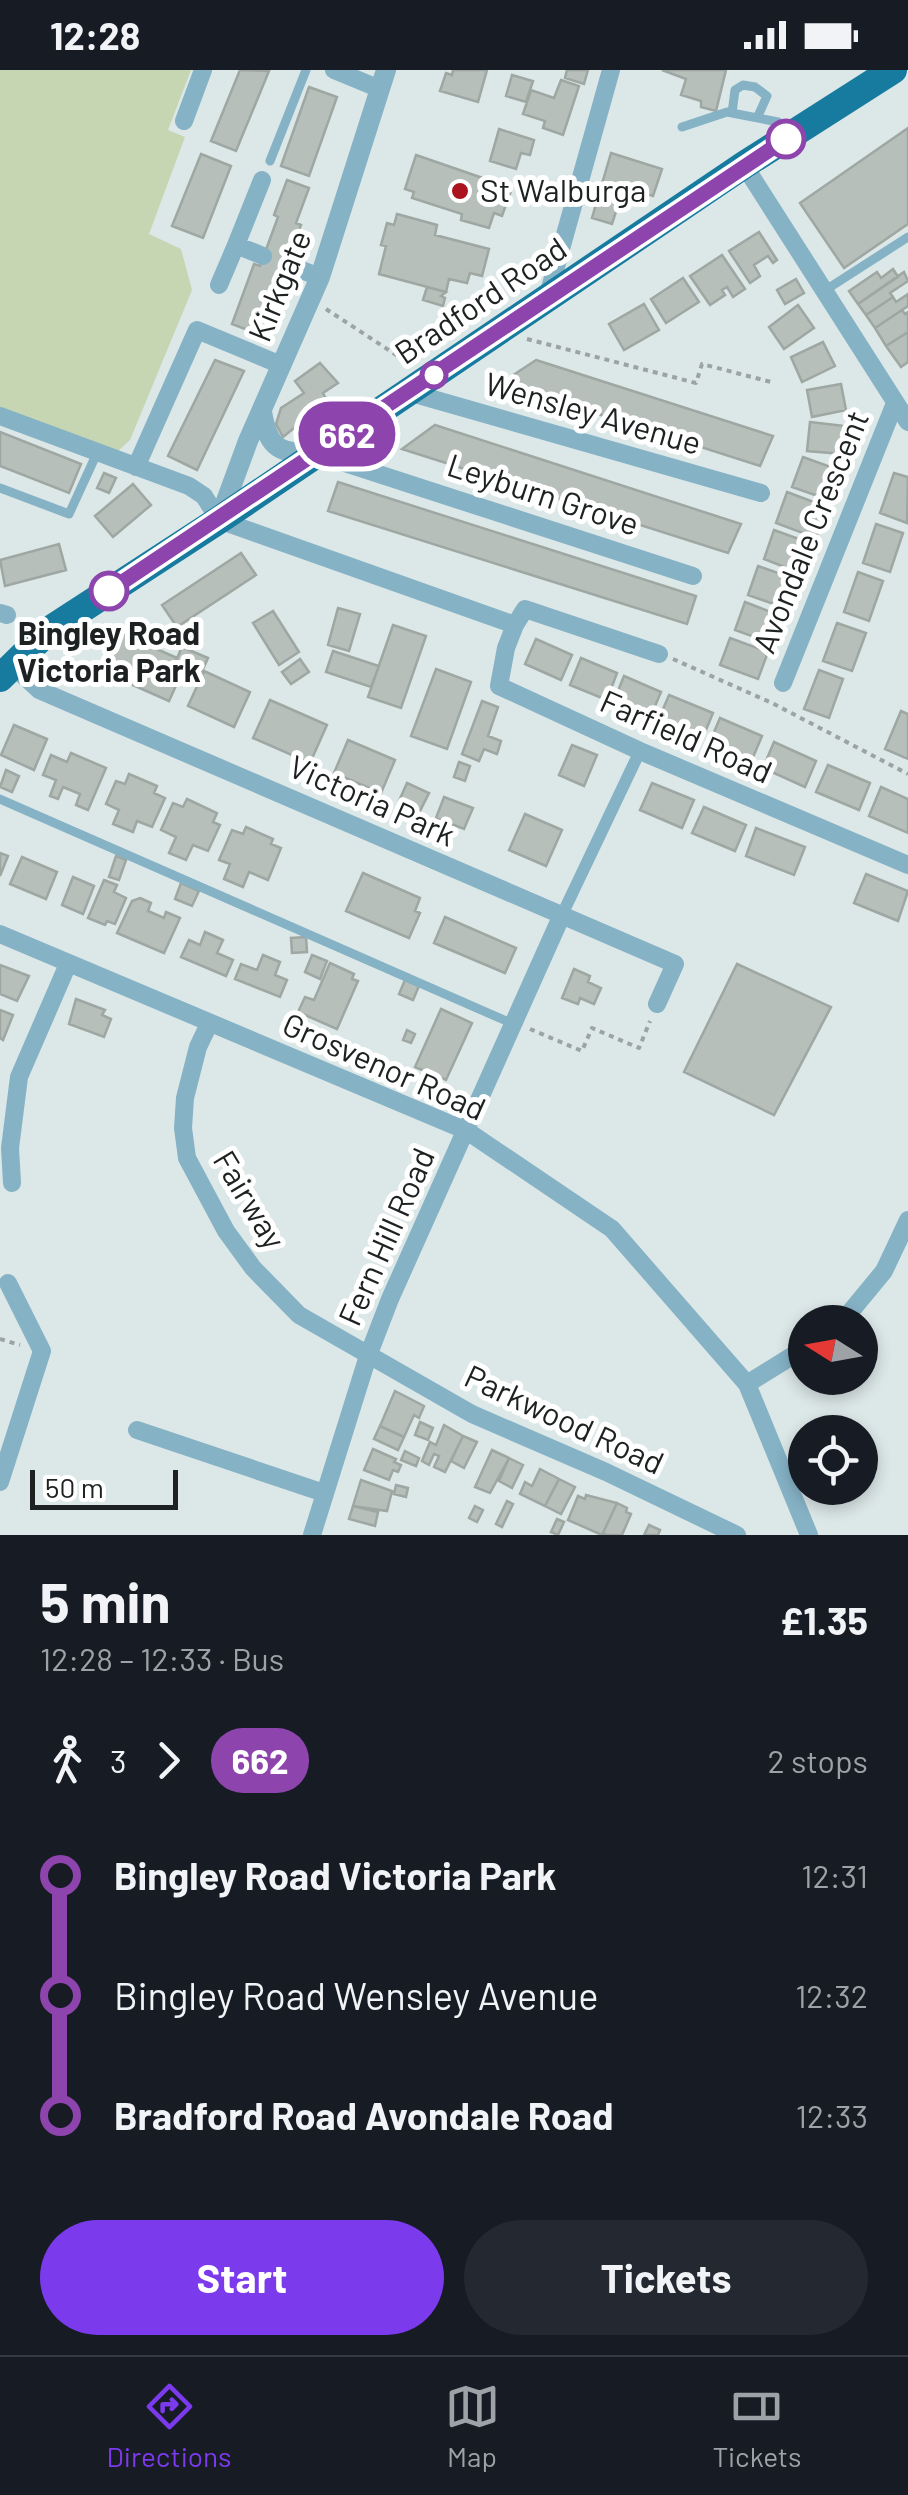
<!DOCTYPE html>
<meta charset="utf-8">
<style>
body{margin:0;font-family:Barlow,sans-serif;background:#242831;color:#f1f3f6;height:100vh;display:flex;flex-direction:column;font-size:38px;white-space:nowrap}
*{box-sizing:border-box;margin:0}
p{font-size:32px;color:#9ea1a6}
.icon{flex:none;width:55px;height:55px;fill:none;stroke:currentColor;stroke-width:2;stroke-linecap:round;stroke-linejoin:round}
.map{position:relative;height:1465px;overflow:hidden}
.details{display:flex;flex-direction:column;background:#171b24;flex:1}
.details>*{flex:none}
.badge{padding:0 20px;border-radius:32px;font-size:35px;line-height:65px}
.needle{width:65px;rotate:281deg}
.controls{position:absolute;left:788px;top:1235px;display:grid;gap:20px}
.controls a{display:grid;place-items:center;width:90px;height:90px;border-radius:50%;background:#171b24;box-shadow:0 5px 15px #0003;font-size:50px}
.scale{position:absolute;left:30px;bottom:25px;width:148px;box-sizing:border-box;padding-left:10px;border:5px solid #1d2121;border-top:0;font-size:28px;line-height:35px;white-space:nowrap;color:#1d2121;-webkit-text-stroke:8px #fff;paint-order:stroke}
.map>.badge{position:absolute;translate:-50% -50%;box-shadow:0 0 0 5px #fff}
.legs{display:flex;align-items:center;gap:15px;height:110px;padding:0 40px;font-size:32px}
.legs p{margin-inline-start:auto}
.head{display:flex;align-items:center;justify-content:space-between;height:170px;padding:0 40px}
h1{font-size:55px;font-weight:700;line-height:75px}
.button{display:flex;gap:20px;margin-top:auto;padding:20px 40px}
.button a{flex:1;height:115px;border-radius:60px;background:#7c3aed;color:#fff;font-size:40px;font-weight:700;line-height:115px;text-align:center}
.button a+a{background:#242831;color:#f1f3f6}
ul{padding:0 40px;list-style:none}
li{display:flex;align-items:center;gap:35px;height:120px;font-size:38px}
li i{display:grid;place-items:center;width:15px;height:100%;margin:0 12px;background:currentColor}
li i::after{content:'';width:25px;height:25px;margin:-12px;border:8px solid;border-radius:50%;background:#171b24}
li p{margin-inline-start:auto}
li:first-child i{background:linear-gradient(#0000 50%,currentColor 0)}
li:last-child i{background:linear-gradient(currentColor 50%,#0000 0)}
.status{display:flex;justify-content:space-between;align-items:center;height:70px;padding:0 50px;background:#171b24;direction:ltr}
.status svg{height:28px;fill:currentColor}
.tabs{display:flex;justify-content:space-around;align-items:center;height:140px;border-top:2px solid #363941;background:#171b24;font-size:28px;color:#9ea1a6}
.tabs a{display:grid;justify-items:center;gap:5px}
.tabs .active{color:#7c3aed}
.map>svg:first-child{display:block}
.green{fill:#c6d6b3}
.building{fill:#b6bfba;stroke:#9ea7a2;stroke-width:2.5}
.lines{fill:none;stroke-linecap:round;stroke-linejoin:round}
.path{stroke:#9ba3a3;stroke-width:4;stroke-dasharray:5 5;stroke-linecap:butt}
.service{stroke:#86b2c6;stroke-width:9}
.pedestrian{stroke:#86b2c6;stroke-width:12}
.minor{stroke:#86b2c6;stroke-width:18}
.tertiary{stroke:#86b2c6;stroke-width:20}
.trunk{stroke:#177ba0;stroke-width:28}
.line-1-casing{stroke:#fff;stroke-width:22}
.line-1{stroke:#8e44ad;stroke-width:15}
.stop-1-dot{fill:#fff;stroke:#8e44ad;stroke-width:5}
.poi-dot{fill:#a9141f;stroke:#fff;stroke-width:4}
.labels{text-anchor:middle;stroke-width:10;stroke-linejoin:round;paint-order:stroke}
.poi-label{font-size:32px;fill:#1d2121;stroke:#fff;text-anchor:start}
.street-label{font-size:32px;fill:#1d2121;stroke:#fff}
.stop-label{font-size:32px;font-weight:bold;fill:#1d2121;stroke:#fff}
</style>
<div class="status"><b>12:28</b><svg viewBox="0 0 49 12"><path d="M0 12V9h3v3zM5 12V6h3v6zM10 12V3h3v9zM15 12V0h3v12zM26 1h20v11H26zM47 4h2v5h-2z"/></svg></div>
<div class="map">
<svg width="908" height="1465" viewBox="0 0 908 1465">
<rect width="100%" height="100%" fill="#dce7e7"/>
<!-- green -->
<path class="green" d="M0 0H191L168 60 185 67 149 164 181 179 192 220 130 370 117 382 0 338Z"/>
<!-- building -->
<path class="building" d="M240 0 269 1 236 81 211 71Z
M453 0H487L478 32 440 21 446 3 452 5Z
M567 0H588L584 14 565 8Z
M662 0H726L716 41 701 37V31L681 25 686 9Z
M512 5 533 11 526 32 506 26Z
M561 10 579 16 563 65 543 58 545 51 523 44 531 20 554 28Z
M309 17 337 27 309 106 281 96Z
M908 58V154L844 198 800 133Z
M499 59 534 70 530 85 521 83 516 99 490 91Z
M611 83 662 99 653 126 624 117 612 154 592 148Z
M201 84 231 96 203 168 172 156Z
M416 85 512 118 502 146 494 143 489 158 461 150 462 144 412 128 414 122 405 119Z
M287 110 309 118 296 153 301 155 283 203 289 205 266 267 232 254 254 194 260 196 278 147 274 145Z
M397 144 437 155 435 165 489 179 482 206 470 203 467 213 449 209 446 222 379 204 386 176 381 175 387 153 394 155Z
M759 162 777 190 773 193 768 186 754 195 760 206 750 213 729 181Z
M722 185 745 219 733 227 727 217 722 220 725 225 710 235 690 206Z
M893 199 898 207 858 234 849 221 877 202 881 208Z
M904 202 908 211 890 223 893 227 866 245 858 234Z
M683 208 699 232 666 253 651 229Z
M796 209 804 223 785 234 777 220Z
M427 217 446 222 441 226 445 228 443 236 423 230Z
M908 224V236L875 258 866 245 893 227 896 232Z
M644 234 659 260 624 280 609 254Z
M798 235 814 258 784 279 769 257Z
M902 240 905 244 908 242V262L886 276 875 258Z
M908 262V292L901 297 886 276Z
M823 272 835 296 802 312 791 287Z
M215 290 244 301 197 400 168 386Z
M536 290 773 366 760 396 501 313Z
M320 293 338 313 323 323 327 331 283 367 276 354 281 338 304 323 295 311Z
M841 314 846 340 812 347 807 320Z
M810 352 845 356 842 384 807 381Z
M435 355 741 454 728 483 402 379Z
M0 362 81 394 69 423 0 396Z
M803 387 839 400 829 430 792 417Z
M104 403 116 408 109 423 97 418Z
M894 403 908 407 907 453 880 443Z
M338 412 696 526 687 554 328 441Z
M133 414 151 435 113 467 95 446Z
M787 422 827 437 816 468 776 453Z
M876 454 903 463 890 502 863 493Z
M774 460 810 473 800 503 764 489Z
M59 474 66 500 5 516 0 490Z
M241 483 256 505 177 557 162 535Z
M758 496 795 509 785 538 748 525Z
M858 502 883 511 869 551 844 542Z
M745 532 781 546 771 573 735 560Z
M338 538 360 544 349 581 328 575Z
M273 541 299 582 279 595 253 553Z
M837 553 866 563 852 601 823 591Z
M393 555 426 566 401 638 368 627Z
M116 561 177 588 174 595 183 600 169 631 99 600Z
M730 568 768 582 758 609 720 595Z
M536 569 572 585 561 610 525 594Z
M182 577 208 588 200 606 174 595Z
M333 581 379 596 371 617 326 602Z
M581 588 617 603 607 630 570 615Z
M300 589 309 602 291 614 282 602Z
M436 599 471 612 447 679 411 666Z
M819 600 843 609 829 648 804 639Z
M204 601 250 622 234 657 188 636Z
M624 606 661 622 650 648 613 633Z
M669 625 713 643 701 672 657 653Z
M270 630 327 655 310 693 253 668Z
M482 631 498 637 488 666 501 671 497 684 484 679 479 691 462 684Z
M901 641 908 644V689L885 679Z
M720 648 762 666 751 692 709 674Z
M14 655 47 669 34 700 1 685Z
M348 670 395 690 381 723 334 703Z
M774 672 816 691 805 717 763 698Z
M572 675 597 685 584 716 559 705Z
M71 683 106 698 88 740 76 735 80 724 63 717 58 729 50 726 56 710 43 705 51 685 67 692Z
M459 692 470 696 465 711 454 707Z
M828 695 870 713 859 740 816 722Z
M6 700 19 706 12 722 0 717Z
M129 704 157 716 154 723 165 728 152 757 137 751 133 762 113 754 119 740 106 734 116 711 125 714Z
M407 713 429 723 420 741 399 731Z
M652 713 694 730 682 758 640 740Z
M881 717 908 729V763L869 746Z
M444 727 473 738 464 759 436 748Z
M187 729 217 743 213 752 220 755 208 781 193 775 186 790 169 783 176 767 161 760 173 733 183 737Z
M704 737 746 755 735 781 692 763Z
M525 744 562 760 546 796 509 780Z
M246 757 273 769 271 774 281 778 268 810 249 802 243 817 224 809 230 794 219 790 232 760 243 764Z
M756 758 805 777 794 805 746 786Z
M0 783 8 786 0 806Z
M116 786 126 790 119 810 109 807Z
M22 787 57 802 46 829 10 814Z
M363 803 420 828 415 841 420 843 409 868 346 841Z
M866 804 908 821 898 851 854 833Z
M73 807 94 816 83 844 62 835Z
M104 810 117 815 114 822 126 828 115 854 107 851 105 855 88 848Z
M181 813 199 821 192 836 175 829Z
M140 828 151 833 148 841 164 848 166 842 180 848 164 883 117 863 132 831Z
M445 847 516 878 505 903 434 873Z
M205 862 223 870 217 883 233 890 226 906 181 887 189 870 200 875Z
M306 867 307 882 292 883 291 868Z
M263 885 280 892 275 905 287 910 280 927 235 909 241 894 257 900Z
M312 885 327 891 320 909 305 902Z
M330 893 354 904 352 909 358 911 337 959 298 942 305 927 314 930Z
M737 894 831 937 774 1045 684 1002Z
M0 895 29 906 17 931 0 924Z
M574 899 590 906 588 912 601 918 594 934 580 928 578 934 562 928Z
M405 910 419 916 413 930 399 924Z
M76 929 105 940 102 945 111 949 104 967 69 954Z
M441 939 472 953 446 1010 415 997Z
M0 940 13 945 3 970 0 968Z
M407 960 415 964 411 973 403 970Z
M395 1321 424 1336 419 1348 414 1345 404 1367 380 1356Z
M420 1352 433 1358 428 1370 415 1365Z
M444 1355 463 1366 445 1402 434 1397 439 1386 434 1384 429 1395 422 1391 430 1372 436 1375Z
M380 1356 404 1367 398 1380 374 1369Z
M463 1366 477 1372 464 1398 451 1391Z
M373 1379 396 1389 394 1392 401 1395 398 1402 393 1400 389 1410 364 1400Z
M492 1380 509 1388 490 1423 475 1417Z
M405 1381 419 1388 416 1396 401 1390Z
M509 1388 523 1395 512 1418 499 1411Z
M540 1399 559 1409 545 1436 520 1424 525 1412 532 1416Z
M559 1409 575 1417 561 1444 545 1436Z
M361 1410 392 1421 387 1441 353 1436Z
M396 1415 408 1418 406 1427 394 1424Z
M586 1425 617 1433 602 1465 568 1450 578 1426 585 1429Z
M507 1431 513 1434 502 1457 496 1454Z
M617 1433 627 1438 626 1442 631 1444 622 1465H607L603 1463Z
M353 1436 378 1442 375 1456 349 1449Z
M475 1436 483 1440 477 1452 469 1448Z
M557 1449 564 1452 558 1465 551 1462Z
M649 1455 660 1460 658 1465H644Z"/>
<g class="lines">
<!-- path -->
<path class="path" d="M326 239 410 294
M527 269 696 313 702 294 771 312
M673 589 772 633 908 704
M530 959 582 981 592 958 639 978 650 951
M0 1269 20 1275"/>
<!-- service -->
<path class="service" d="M732 43 735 20 743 15 755 17 767 26 758 46
M682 57 727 42 778 52 785 67
M270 91 306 0
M824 221 908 167
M0 418 69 444 97 383
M0 729 511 953"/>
<!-- pedestrian -->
<path class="pedestrian" d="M561 847 640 681"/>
<!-- minor -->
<path class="minor" d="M334 0 380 19
M184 51 203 0
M744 95 908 352
M236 175 262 110
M288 195 320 207
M219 215 236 175 263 186
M547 229 611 0
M408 322 761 423
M0 346 189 416 204 426 219 450 515 555 525 539 659 584
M317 384 693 506
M136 397 197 260 281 295
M0 543 7 545
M515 555 506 578 499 616 640 681 908 795
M12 595 39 620 675 894 657 934
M783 613 895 333
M0 864 467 1061 612 1159 747 1314 809 1465
M209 954 198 977 185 1028 183 1058 187 1088 226 1161 253 1198 299 1245 472 1344 606 1402 737 1465
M12 1113 10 1078 19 1007 68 894
M842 1252 884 1201 908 1150
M747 1314 805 1278
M137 1360 324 1423
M0 1412 42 1281 8 1213
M312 1465 368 1286 390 1229 561 847"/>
<!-- tertiary -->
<path class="tertiary" d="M262 342C269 381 279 382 317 384
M219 450 248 371 320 207 386 0"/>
<!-- trunk -->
<path class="trunk" d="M0 608 48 561 219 450 744 95 893 0"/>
</g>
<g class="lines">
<defs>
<path id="line-1" d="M109 521 786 69"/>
</defs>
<!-- line-1 casing -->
<use href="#line-1" class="line-1-casing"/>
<!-- line-1 -->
<use href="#line-1" class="line-1"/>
</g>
<!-- markers -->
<g class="stop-1-dot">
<circle cx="786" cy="69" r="18"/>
<circle cx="434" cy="305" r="12"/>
<circle cx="109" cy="521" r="18"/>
</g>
<circle class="poi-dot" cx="460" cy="121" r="10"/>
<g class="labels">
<!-- poi labels -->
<g class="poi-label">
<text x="480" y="132">St Walburga</text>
</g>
<!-- street labels -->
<g class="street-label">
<text transform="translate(280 216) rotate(-68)" y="11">Kirkgate</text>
<text transform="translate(481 231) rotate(-34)" y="11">Bradford Road</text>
<text transform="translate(593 344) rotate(16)" y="11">Wensley Avenue</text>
<text transform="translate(543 425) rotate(18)" y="11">Leyburn Grove</text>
<text transform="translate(811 462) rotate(-68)" y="11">Avondale Crescent</text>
<text transform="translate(686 667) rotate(24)" y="11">Farfield Road</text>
<text transform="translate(372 731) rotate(24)" y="11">Victoria Park</text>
<text transform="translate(384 997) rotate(24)" y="11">Grosvenor Road</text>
<text transform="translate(249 1130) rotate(59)" y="11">Fairway</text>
<text transform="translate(387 1167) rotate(-66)" y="11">Fern Hill Road</text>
<text transform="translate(564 1350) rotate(25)" y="11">Parkwood Road</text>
</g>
<!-- stop labels -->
<g class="stop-label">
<text x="109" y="575">Bingley Road<tspan x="109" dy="37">Victoria Park</tspan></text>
</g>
</g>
</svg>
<div class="controls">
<a><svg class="needle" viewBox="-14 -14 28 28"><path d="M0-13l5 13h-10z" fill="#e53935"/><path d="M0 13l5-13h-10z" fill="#9ea1a6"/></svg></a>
<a><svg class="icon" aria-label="locate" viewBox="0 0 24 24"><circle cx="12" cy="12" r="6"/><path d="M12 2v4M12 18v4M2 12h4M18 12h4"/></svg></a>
</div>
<div class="scale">50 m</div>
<b class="badge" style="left:347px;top:364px;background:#8e44ad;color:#fff">662</b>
</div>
<section class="details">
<div class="head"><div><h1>5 min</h1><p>12:28 – 12:33 · Bus</p></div><b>£1.35</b></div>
<div class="legs"><svg class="icon" aria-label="walk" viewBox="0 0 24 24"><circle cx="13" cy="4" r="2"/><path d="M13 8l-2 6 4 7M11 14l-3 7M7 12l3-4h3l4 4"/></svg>3<svg class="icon" aria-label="forward" viewBox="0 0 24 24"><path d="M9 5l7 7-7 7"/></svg><b class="badge" style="background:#8e44ad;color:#fff">662</b><p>2 stops</p></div>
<ul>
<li><i style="color:#8e44ad"></i><b>Bingley Road Victoria Park</b><p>12:31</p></li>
<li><i style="color:#8e44ad"></i><span>Bingley Road Wensley Avenue</span><p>12:32</p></li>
<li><i style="color:#8e44ad"></i><b>Bradford Road Avondale Road</b><p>12:33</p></li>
</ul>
<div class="button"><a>Start</a><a>Tickets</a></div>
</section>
<nav class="tabs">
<a class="active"><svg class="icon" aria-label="directions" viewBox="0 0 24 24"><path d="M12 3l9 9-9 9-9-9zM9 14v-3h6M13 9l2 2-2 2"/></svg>Directions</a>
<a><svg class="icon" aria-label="map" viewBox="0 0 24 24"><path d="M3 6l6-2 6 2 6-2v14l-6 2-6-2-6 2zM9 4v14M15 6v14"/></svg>Map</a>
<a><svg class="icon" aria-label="tickets" viewBox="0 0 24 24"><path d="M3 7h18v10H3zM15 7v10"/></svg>Tickets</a>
</nav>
